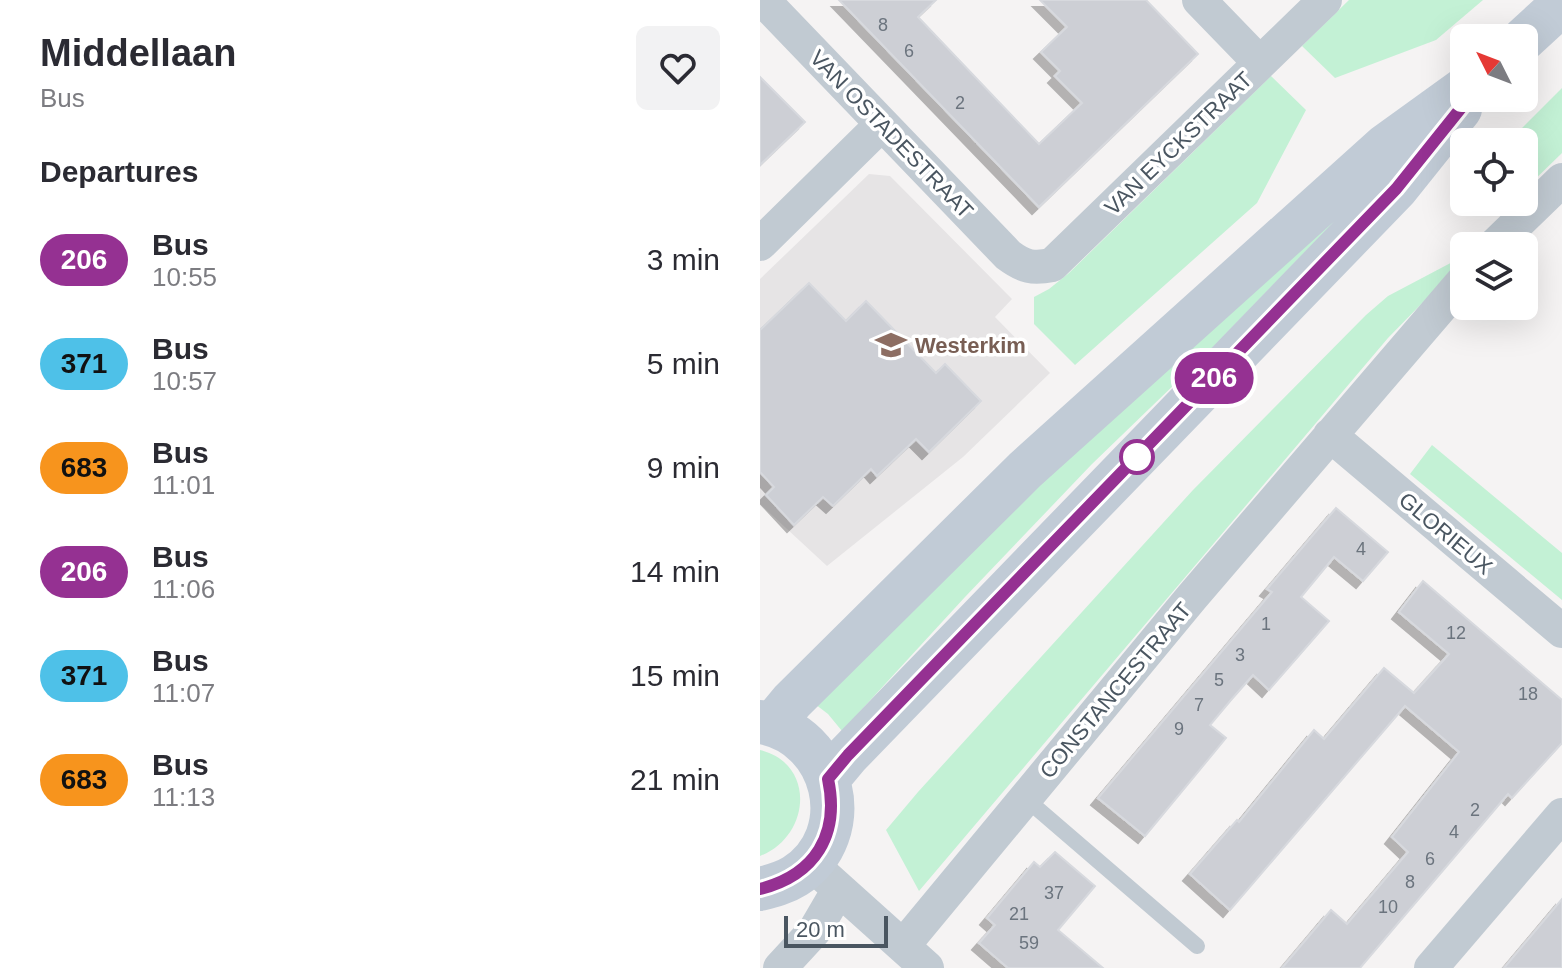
<!DOCTYPE html>
<style>
body{margin:0;font-family:Arial,sans-serif;background:#f2f2f3;color:#2b2b33;height:100vh;display:flex;flex-direction:column;font-size:30px;white-space:nowrap}
*{box-sizing:border-box;margin:0}
p{font-size:26px;color:#7c7c81}
.icon{flex:none;width:44px;height:44px;fill:none;stroke:currentColor;stroke-width:2;stroke-linecap:round;stroke-linejoin:round}
.map{position:relative;flex:1;overflow:hidden}
.side{display:flex;flex-direction:column;background:#fff;width:760px}
.side>*{flex:none}
.badge{padding:0 16px;border-radius:26px;font-size:28px;line-height:52px}
.needle{width:52px;rotate:312deg}
.fabs{position:absolute;left:690px;top:24px;display:grid;gap:16px}
.fabs a{display:grid;place-items:center;width:88px;height:88px;border-radius:12px;background:#fff;box-shadow:0 8px 32px #0002;font-size:40px}
.scale{position:absolute;left:24px;bottom:20px;width:104px;box-sizing:border-box;padding-left:8px;border:4px solid #4a5661;border-top:0;font-size:22px;line-height:28px;white-space:nowrap;color:#4a5661;-webkit-text-stroke:6px #fff;paint-order:stroke}
.map>.badge{position:absolute;translate:-50% -50%;box-shadow:0 0 0 4px #fff}
h2{padding:0 40px;font-size:30px;line-height:72px}
.round{display:grid;place-items:center;flex:none;width:84px;height:84px;border-radius:12px;background:#f2f2f3}
.headline{display:flex;align-items:center;justify-content:space-between;height:136px;padding:0 40px}
h1{font-size:38px;font-weight:700;line-height:60px}
ul{padding:0;list-style:none}
li{display:flex;align-items:center;gap:24px;height:104px;padding:0 40px}
li div{flex:1}
li b{display:block;font-size:30px}
li em{font-style:normal}
li .badge{min-width:88px;font-weight:700;text-align:center}
main{display:flex;flex:1;min-height:0}
.map>svg:first-child{display:block}
.education{fill:#e6e4e5}
.green{fill:#c3f1d5}
.building{fill:#cdcfd5;stroke:#d7d9de;stroke-width:2;filter:url(#shadow)}
.lines{fill:none;stroke-linecap:round;stroke-linejoin:round}
.service{stroke:#c1cad2;stroke-width:16}
.minor{stroke:#c1cad2;stroke-width:34}
.secondary{stroke:#c1cbd6;stroke-width:44}
.line-casing{stroke:#fff;stroke-width:18}
.line{stroke:#953192;stroke-width:12}
.stop-dot{fill:#fff;stroke:#953192;stroke-width:4}
.labels{text-anchor:middle;stroke-width:7;stroke-linejoin:round;paint-order:stroke}
.number-label{font-size:18px;fill:#6b747e}
.street-label{font-size:22px;fill:#4a5661;stroke:#fff}
.education-label{font-size:22px;font-weight:bold;fill:#785e54;stroke:#fff;text-anchor:start}
</style>
<main>
<section class="side">
<div class="headline"><div><h1>Middellaan</h1><p>Bus</p></div><a class="round"><svg class="icon" aria-label="heart" viewBox="0 0 24 24"><path d="M12 20l-8-8c-3-5 5-10 8-4 3-6 11-1 8 4z"/></svg></a></div>
<h2>Departures</h2>
<ul>
<li><span class="badge" style="background:#953192;color:#fff">206</span><div><b>Bus</b><p>10:55</p></div><em>3 min</em></li>
<li><span class="badge" style="background:#4ec1e8;color:#111">371</span><div><b>Bus</b><p>10:57</p></div><em>5 min</em></li>
<li><span class="badge" style="background:#f7941d;color:#111">683</span><div><b>Bus</b><p>11:01</p></div><em>9 min</em></li>
<li><span class="badge" style="background:#953192;color:#fff">206</span><div><b>Bus</b><p>11:06</p></div><em>14 min</em></li>
<li><span class="badge" style="background:#4ec1e8;color:#111">371</span><div><b>Bus</b><p>11:07</p></div><em>15 min</em></li>
<li><span class="badge" style="background:#f7941d;color:#111">683</span><div><b>Bus</b><p>11:13</p></div><em>21 min</em></li>
</ul>
</section>
<div class="map">
<svg width="802" height="968" viewBox="0 0 802 968">
<defs>
<filter id="shadow"><feDropShadow dx="-7" dy="7" stdDeviation="0" flood-color="#0004"/></filter>
</defs>
<rect width="100%" height="100%" fill="#f5f3f3"/>
<!-- education -->
<path class="education" d="M109 174 130 176 252 299 235 317 290 373 203 457 67 566 0 504V279Z"/>
<!-- green -->
<path class="green" d="M589 0H723L676 40 575 78 542 46Z
M511 76 546 110 497 203 315 365 274 324V297L289 289 309 273Z
M802 88V153L764 190V142H758L761 129Z
M668 125 448 352 332 464 205 597 82 731 68 714 47 698Z
M700 258 674 291 628 338 159 891 126 830 158 792 433 490 606 315 628 296Z
M672 445 802 553V600L650 474Z
M0 750C57 764 50 837 0 856Z"/>
<!-- building -->
<path class="building" d="M79 0H176L158 17 279 144 322 103 295 76 300 71 281 52 307 27 280 0H386L438 54 279 207Z
M0 77 45 122 0 165Z
M49 283 86 321 106 301 176 373 185 364 221 401 169 452 156 439 117 476 111 469 73 506 63 497 34 525 6 495 14 487 0 472V330Z
M576 508 628 552 603 581 574 557 541 597 569 621 509 690 493 675 471 700 450 725 466 738 385 836 338 798 512 592 507 589Z
M663 581 802 700V743L752 798 748 794 600 968H522L571 910 587 924 648 852 632 837 699 752 645 706 470 910 430 874 477 820 479 822 554 730 564 739 624 668 654 693 689 654 639 612Z
M295 852 335 886 298 930 343 968H248L219 943 235 925 227 918 274 862 280 867Z
M802 899V968H744Z"/>
<g class="lines">
<!-- service -->
<path class="service" d="M265 798 437 946"/>
<!-- minor -->
<path class="minor" d="M3 0 248 255C264 267 273 269 292 265L565 0
M439 0 500 63
M0 244 122 124
M734 246 802 180
M570 435 802 631
M50 863 167 968
M143 946 432 597 704 280
M20 968 55 930 79 889
M671 968 802 815"/>
<!-- secondary -->
<path class="secondary" d="M764 39 802 4
M0 722C75 734 100 834 35 876 24 883 12 886 0 889
M13 724 32 701 265 470 625 146 704 89
M68 779 88 755 636 189 700 109"/>
</g>
<g class="lines">
<defs>
<path id="line" d="M0 889C55 875 80 835 68 779L88 755 636 189 709 98"/>
</defs>
<!-- line casing -->
<use href="#line" class="line-casing"/>
<!-- line -->
<use href="#line" class="line"/>
</g>
<!-- icons -->
<defs>
<symbol id="school-bare" viewBox="-9 -9 18 18"><path d="M0-5L7-2L0 1L-7-2ZM-4 1L0 2.5L4 1V4Q0 6-4 4Z" fill="#8d6e63" stroke="#fff" stroke-width="2.5" paint-order="stroke"/></symbol>
</defs>
<g fill-rule="evenodd">
<use href="#school-bare" x="109" y="323" width="44" height="44"/>
</g>
<!-- markers -->
<circle class="stop-dot" cx="377" cy="457" r="16"/>
<g class="labels">
<!-- number labels -->
<g class="number-label">
<text x="123" y="31">8</text>
<text x="149" y="57">6</text>
<text x="200" y="109">2</text>
<text x="601" y="555">4</text>
<text x="506" y="630">1</text>
<text x="696" y="639">12</text>
<text x="480" y="661">3</text>
<text x="459" y="686">5</text>
<text x="768" y="700">18</text>
<text x="439" y="711">7</text>
<text x="419" y="735">9</text>
<text x="715" y="816">2</text>
<text x="694" y="838">4</text>
<text x="670" y="865">6</text>
<text x="650" y="888">8</text>
<text x="294" y="899">37</text>
<text x="628" y="913">10</text>
<text x="259" y="920">21</text>
<text x="269" y="949">59</text>
</g>
<!-- street labels -->
<g class="street-label">
<text transform="translate(132 134) rotate(46)" y="8">VAN OSTADESTRAAT</text>
<text transform="translate(418 143) rotate(-44)" y="8">VAN EYCKSTRAAT</text>
<text transform="translate(686 533) rotate(40)" y="8">GLORIEUX</text>
<text transform="translate(355 690) rotate(-50)" y="8">CONSTANCESTRAAT</text>
</g>
<!-- education labels -->
<g class="education-label">
<text x="155" y="353">Westerkim</text>
</g>
</g>
</svg>
<div class="fabs">
<a><svg class="needle" viewBox="-14 -14 28 28"><path d="M0-13l5 13h-10z" fill="#e53935"/><path d="M0 13l5-13h-10z" fill="#7c7c81"/></svg></a>
<a><svg class="icon" aria-label="locate" viewBox="0 0 24 24"><circle cx="12" cy="12" r="6"/><path d="M12 2v4M12 18v4M2 12h4M18 12h4"/></svg></a>
<a><svg class="icon" aria-label="layers" viewBox="0 0 24 24"><path d="M12 4l9 5-9 5-9-5zM3 14l9 5 9-5"/></svg></a>
</div>
<div class="scale">20 m</div>
<b class="badge" style="left:454px;top:378px;background:#953192;color:#fff">206</b>
</div>
</main>
